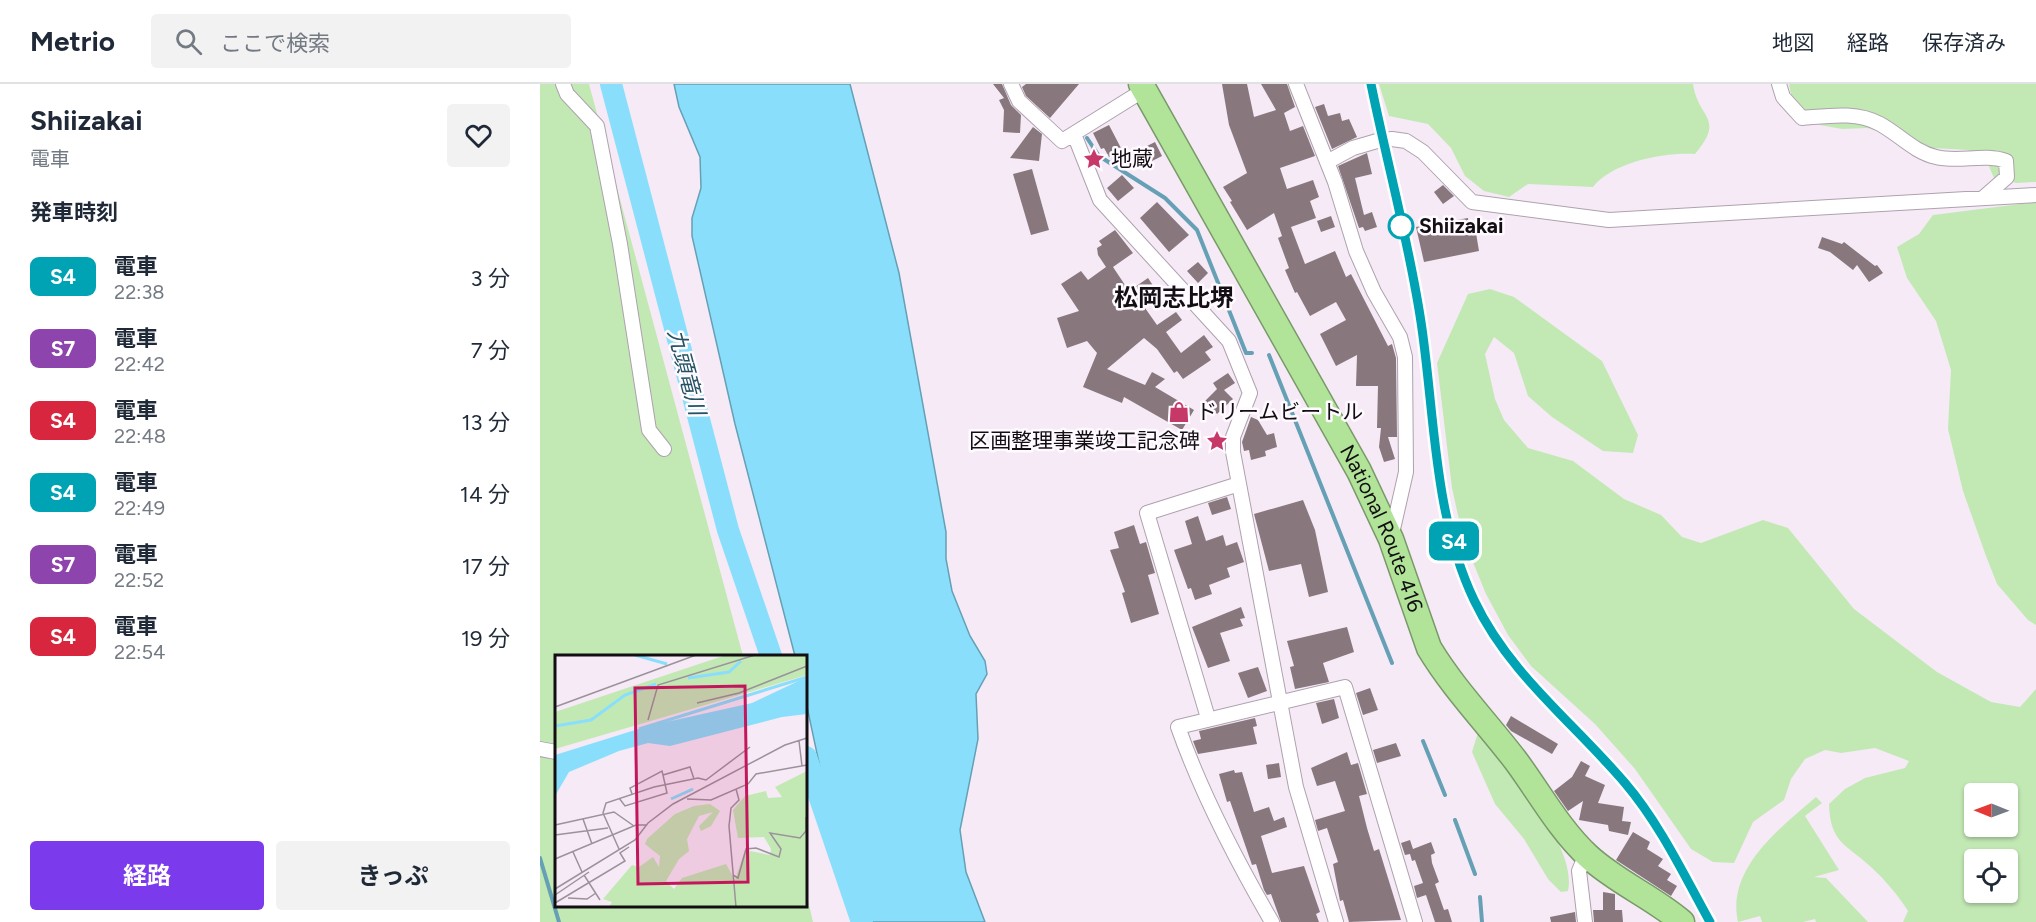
<!DOCTYPE html>
<html lang="ja">
<meta charset="utf-8">
<style>
body{margin:0;font-family:Figtree,"Noto Sans JP",sans-serif;background:#f2f2f3;color:#1f2937;height:100vh;display:flex;flex-direction:column;font-size:22px;white-space:nowrap}
*{box-sizing:border-box;margin:0}
p{font-size:20px;color:#747a83}
.icon{flex:none;width:33px;height:33px;fill:none;stroke:currentColor;stroke-width:2;stroke-linecap:round;stroke-linejoin:round}
.map{position:relative;flex:1;overflow:hidden}
.panel{display:flex;flex-direction:column;background:#fff;width:540px}
.panel>*{flex:none}
.badge{padding:0 12px;border-radius:9px;font-size:21px;line-height:39px}
.needle{width:39px;rotate:271deg}
.controls{position:absolute;left:1424px;top:699px;display:grid;gap:12px}
.controls a{display:grid;place-items:center;width:54px;height:54px;border-radius:6px;background:#fff;box-shadow:0 2px 4px #0004;font-size:30px}
.map>.badge{position:absolute;translate:-50% -50%;box-shadow:0 0 0 3px #fff}
h2{padding:0 30px;font-size:22px;line-height:54px}
.round{display:grid;place-items:center;flex:none;width:63px;height:63px;border-radius:6px;background:#f2f2f3}
.head{display:flex;align-items:center;justify-content:space-between;height:102px;padding:0 30px}
h1{font-size:28px;font-weight:700;line-height:45px}
.cta{display:flex;gap:12px;margin-top:auto;padding:12px 30px}
.cta a{flex:1;height:69px;border-radius:6px;background:#7c3aed;color:#fff;font-size:24px;font-weight:700;line-height:69px;text-align:center}
.cta a+a{background:#f2f2f3;color:#1f2937}
ul{padding:0;list-style:none}
li{display:flex;align-items:center;gap:18px;height:72px;padding:0 30px}
li div{flex:1}
li b{display:block;font-size:22px}
li em{font-style:normal}
li .badge{min-width:66px;font-weight:700;text-align:center}
header{display:flex;align-items:center;gap:36px;box-sizing:border-box;height:84px;padding:0 30px;background:#fff;border-bottom:2px solid #e0e1e3}
header strong{font-size:28px}
nav{display:flex;gap:33px;margin-inline-start:auto;font-size:21px}
.search{width:420px;height:54px;background:#f2f2f3;display:flex;align-items:center;gap:15px;box-sizing:border-box;padding:0 21px;border-radius:6px;color:#747a83;font-size:22px}
main{display:flex;flex:1;min-height:0}
.map>svg:first-child{display:block}
.green{fill:#c2e9b4;fill-rule:evenodd}
.water{fill:#89dffb;stroke:#65a0b5;stroke-width:1.5}
.lines{fill:none;stroke-linecap:round;stroke-linejoin:round}
.stream{stroke:#65a0b5;stroke-width:4}
.river{stroke:#89dffb;stroke-width:22}
.building{fill:#88787d}
.street-casing{stroke:#ada2ae;stroke-width:16}
.highway-casing{stroke:#79996a;stroke-width:27}
.street{stroke:#fff;stroke-width:14}
.highway{stroke:#b1e499;stroke-width:24}
.rail{stroke:#363036;stroke-width:4;stroke-dasharray:9 4.5;stroke-linecap:butt}
.line-casing{stroke:#fff;stroke-width:14}
.line{stroke:#00a3b4;stroke-width:9}
.stop-dot{fill:#fff;stroke:#00a3b4;stroke-width:3}
.labels{text-anchor:middle;stroke-width:5;stroke-linejoin:round;paint-order:stroke}
.poi-label{font-size:21px;fill:#120e12;stroke:#fffaff;text-anchor:start}
.stop-label{font-size:21px;font-weight:bold;fill:#120e12;stroke:#fffaff;text-anchor:start}
.street-label{font-size:21px;fill:#120e12;stroke:#fffaff}
.water-label{font-size:22px;font-style:italic;fill:#225362;stroke:#fffaff}
.quarter-label{font-size:24px;font-weight:bold;fill:#120e12;stroke:#fffaff}
.inset-river{fill:none;stroke:#89dffb;stroke-width:3}
.inset-road{fill:none;stroke:#9b929b;stroke-width:1.5}
.view{fill:#c2185b;fill-opacity:0.15;stroke:#c2185b;stroke-width:3}
.inset-edge{fill:none;stroke:#120e12;stroke-width:3}
</style>
<header>
<strong>Metrio</strong>
<div class="search"><svg class="icon" aria-label="search" viewBox="0 0 24 24"><circle cx="10" cy="10" r="6"/><path d="M15 15l6 6"/></svg>ここで検索</div>
<nav><a>地図</a><a>経路</a><a>保存済み</a></nav>
</header>
<main>
<section class="panel">
<div class="head"><div><h1>Shiizakai</h1><p>電車</p></div><a class="round"><svg class="icon" aria-label="heart" viewBox="0 0 24 24"><path d="M12 20l-8-8c-3-5 5-10 8-4 3-6 11-1 8 4z"/></svg></a></div>
<h2>発車時刻</h2>
<ul>
<li><span class="badge" style="background:#00a3b4;color:#fff">S4</span><div><b>電車</b><p>22:38</p></div><em>3 分</em></li>
<li><span class="badge" style="background:#8e44ad;color:#fff">S7</span><div><b>電車</b><p>22:42</p></div><em>7 分</em></li>
<li><span class="badge" style="background:#d7263d;color:#fff">S4</span><div><b>電車</b><p>22:48</p></div><em>13 分</em></li>
<li><span class="badge" style="background:#00a3b4;color:#fff">S4</span><div><b>電車</b><p>22:49</p></div><em>14 分</em></li>
<li><span class="badge" style="background:#8e44ad;color:#fff">S7</span><div><b>電車</b><p>22:52</p></div><em>17 分</em></li>
<li><span class="badge" style="background:#d7263d;color:#fff">S4</span><div><b>電車</b><p>22:54</p></div><em>19 分</em></li>
</ul>
<div class="cta"><a>経路</a><a>きっぷ</a></div>
</section>
<div class="map">
<svg width="1496" height="838" viewBox="0 0 1496 838">
<rect width="100%" height="100%" fill="#f6eaf7"/>
<!-- green -->
<path class="green" d="M0 0H49L203 572H16V822H266V808L273 838H0Z
M839 0H1153C1158 35 1186 33 1155 70 1125 68 1072 78 1053 103L988 100 969 113 944 107 925 92 911 64 888 40 849 32Z
M1249 0H1496V98L1477 99 1454 94 1448 80 1428 66 1392 64 1327 44 1302 45 1280 41 1260 26 1252 17Z
M1496 118V541L1488 536 1457 500 1446 472 1423 407 1408 345 1411 286 1396 237 1367 194 1357 163 1379 150 1393 131Z
M950 205 974 213 1062 277 1098 351 1093 369 1063 367 1012 333 988 312 974 269 954 253 945 270 955 315 964 336 988 364 1033 377 1084 415 1121 431 1142 453 1161 459 1223 436 1248 444 1314 525 1397 588 1451 618 1480 623 1496 605V838H1363L1368 827C1358 811 1345 796 1331 783 1306 760 1290 759 1289 720L1305 705 1325 694 1365 684 1369 677 1335 664 1301 669 1285 666 1265 675 1251 695 1244 716 1213 738 1194 779 1173 778 1151 765 1095 685 1055 640 991 582 968 551 946 510 923 454 912 404 897 279 928 210ZM1434 710H1467V742H1434ZM1434 776H1467V808H1434Z
M939 645C966 681 1038 761 1028 807L1021 808 1008 795 984 755 955 720 932 668Z
M1276 713 1282 719 1265 732 1299 786 1274 793 1286 794 1328 838H1276L1275 835 1263 838H1222L1220 832 1198 838C1186 785 1240 744 1276 713Z"/>
<!-- water -->
<path class="water" d="M134 0H310L359 189 406 448V475L412 507 430 552 445 577 447 590 436 610 438 655 420 746 426 788 445 838H319L292 740 266 618V572H255L195 340 152 152V134L161 104 160 73 139 23Z"/>
<g class="lines">
<!-- stream -->
<path class="stream" d="M547 54 559 72 625 114 657 146 706 269H712
M729 271 852 579
M883 657 905 711
M915 736 935 790
M0 774 19 838
M940 813 942 838"/>
<!-- river -->
<path class="river" d="M71 0 188 446 231 572
M266 673 322 838"/>
</g>
<!-- building -->
<path class="building" d="M453 0H462L471 21 481 31 480 49 463 48 464 26 459 16 464 14Z
M486 0H539L510 34 486 12 482 3Z
M682 0H707L714 33 736 26 721 0H747L755 23 744 29 750 47 763 42 775 72 740 84 747 105 773 96 779 113 770 117 776 134 751 143 765 180 795 167 806 193 811 190 848 262 852 260 856 274 857 353H848L855 375 844 378 839 363 841 344H837L838 302H816L817 271 796 282 780 250 806 236 796 218 770 232 757 208 755 209 745 186 749 184 738 154 742 152 734 129 707 146 690 118 692 117 683 103 707 89 689 41Z
M784 20 788 32 800 29 802 37 809 35 817 53 792 65 775 23Z
M569 41 582 66 569 73 564 64 561 65 553 49Z
M493 43 502 50 499 77 470 74Z
M615 58 622 72 608 79 601 65Z
M827 69 832 90 815 94 824 131 832 128 837 143 825 147 823 143 819 144 798 82Z
M492 85 509 146 491 151 473 90Z
M582 91 594 104 578 117 567 104Z
M903 101 914 112 903 120 894 108Z
M617 118 649 151 629 168 600 134Z
M791 132 795 143 781 148 777 137Z
M928 134 929 144 935 143 939 167 884 178 876 143Z
M575 146 593 169 573 183 589 207 608 194 614 203 598 214 617 241 636 228 642 236 626 248 641 269 664 251 673 263 665 268 671 276 643 295 637 287 634 289 617 265 604 254 567 285 605 301 612 288 625 295 615 303 654 326 642 346 584 313 582 319 543 303 557 269 547 257 527 264 517 234 539 227 521 200 541 187 548 196 566 183 558 171 557 164 562 161 559 157Z
M1282 153 1302 160 1304 158 1335 182 1337 181 1343 189 1329 198 1317 181 1313 186 1290 168 1278 164Z
M658 178 668 189 658 199 647 187Z
M688 289 695 299 684 306 693 315 677 330 665 317 677 305 673 299Z
M711 333 718 336 727 351 734 349 737 363 725 367 726 372 711 376 709 366 704 367 702 358Z
M687 413 691 425 672 431 668 419Z
M763 416 775 446 788 508 769 513 761 480 729 487 714 430Z
M658 432 666 457 683 451 686 462 697 458 704 478 687 484 690 493 669 501 672 510 655 516 651 504 648 505 634 466 652 460 645 437Z
M594 441 600 460 606 458 613 482 615 489 608 491 619 530 591 539 582 509 585 508 570 466 579 464 574 448Z
M701 523 705 534 700 535 703 542 680 549 690 577 668 584 652 543Z
M807 543 814 568 783 579 789 598 755 605 750 583 754 582 747 557Z
M718 583 727 607 708 614 698 589Z
M830 604 838 626 823 631 816 609Z
M794 615 799 634 782 640 776 619Z
M971 632 1018 660 1012 670 971 647 966 641Z
M715 634 717 642 713 643 717 660 658 670 653 657 661 655 659 647Z
M856 659 861 672 837 679 833 666Z
M807 668 811 681 818 679 827 710 819 712 827 744 834 767 839 765 861 836 809 838 803 816 800 817 793 780 798 778 787 744 778 747 775 736 805 727 795 697 777 702 771 684Z
M1041 677 1050 682 1045 692 1065 701 1058 719 1084 723 1082 737 1091 738 1088 751 1069 747 1068 741 1039 736 1043 717 1028 727 1014 707 1032 693Z
M739 679 741 693 728 695 726 681Z
M694 686 695 689 702 688 714 728 729 723 734 737 744 733 747 743 721 752 732 789 764 782 780 828 776 830 779 838H741L731 810 727 811 724 806 716 780 712 781 690 717 687 718 679 690Z
M1093 748 1110 758 1107 765 1123 775 1118 782 1131 790 1127 796 1137 802 1131 812 1076 776Z
M870 756 873 765 891 758 895 769 891 771 892 779 899 798 895 800 904 826 908 825 912 838H895L886 811 877 814 874 802 883 799 875 776 872 777 870 770 865 771 861 759Z
M1063 808 1075 810V826H1082L1083 838H1054L1053 826H1063Z
M1035 828 1036 838H1011L1010 833Z"/>
<g class="lines">
<defs>
<path id="street" d="M23 0 27 10 57 42 80 160 109 346 124 365
M471 0 479 17 522 57 604 6
M756 0 795 98 816 167 834 208 860 253 865 273 866 388 851 454
M1239 0 1243 13 1262 34C1288 32 1316 27 1340 40 1360 51 1374 68 1396 73 1419 79 1444 69 1466 77L1467 93 1443 114
M534 50 560 116 689 257 710 309 693 353V368L756 703 796 838
M787 78 813 64 837 57 852 55 866 57 883 68 932 118 1069 136 1496 111
M668 634 607 429 699 400
M0 665 16 668
M732 838C696 776 662 711 638 643L805 603 875 838
M1045 838 1039 787 1046 770"/>
<g id="highway">
<path id="s1" d="M601 0 819 387 851 455 889 564C913 604 947 639 976 677 999 708 1019 745 1048 772 1076 798 1113 813 1142 838"/>
</g>
</defs>
<!-- street casing -->
<use href="#street" class="street-casing"/>
<!-- highway casing -->
<use href="#highway" class="highway-casing"/>
<!-- street -->
<use href="#street" class="street"/>
<!-- highway -->
<use href="#highway" class="highway"/>
<!-- rail -->
<path class="rail" d="M831 0C847 79 868 158 881 238 895 330 893 430 934 516 969 590 1033 638 1085 699 1120 740 1144 791 1170 838"/>
</g>
<g class="lines">
<defs>
<path id="line" d="M831 0C847 79 869 158 881 238 895 330 893 430 934 516 969 590 1033 638 1085 699 1120 740 1144 791 1170 838"/>
</defs>
<!-- line casing -->
<use href="#line" class="line-casing"/>
<!-- line -->
<use href="#line" class="line"/>
</g>
<!-- icons -->
<defs>
<symbol id="sight-bare" viewBox="-9 -9 18 18"><path d="M0-6L1.8-2.2L6-1.7L2.9 1.2L3.7 5.4L0 3.3L-3.7 5.4L-2.9 1.2L-6-1.7L-1.8-2.2Z" fill="#c63867" stroke="#fffaff" stroke-width="2.5" paint-order="stroke"/></symbol>
<symbol id="shop-bare" viewBox="-9 -9 18 18"><path d="M-5-2.5h2.3a2.7 3.5 0 0 1 5.4 0H5L5.5 6h-11ZM-1.5-2.5h3a1.5 2.3 0 0 0-3 0Z" fill="#c63867" stroke="#fffaff" stroke-width="2.5" paint-order="stroke"/></symbol>
</defs>
<g fill-rule="evenodd">
<use href="#sight-bare" x="539" y="60" width="30" height="30"/>
<use href="#shop-bare" x="624" y="313" width="30" height="30"/>
<use href="#sight-bare" x="662" y="342" width="30" height="30"/>
</g>
<!-- markers -->
<circle class="stop-dot" cx="861" cy="142" r="12"/>
<g class="labels">
<!-- poi labels -->
<g class="poi-label">
<text x="571" y="82">地蔵</text>
<text x="656" y="335">ドリームビートル</text>
<text x="660" y="364" text-anchor="end">区画整理事業竣工記念碑</text>
</g>
<!-- stop labels -->
<g class="stop-label">
<text x="879" y="149">Shiizakai</text>
</g>
<!-- street labels -->
<g class="street-label">
<text dy="7" stroke="none"><textPath href="#s1" startOffset="506">National Route 416</textPath></text>
</g>
<!-- water labels -->
<g class="water-label">
<text transform="translate(147 288) rotate(75)" y="8">九頭竜川</text>
</g>
<!-- quarter labels -->
<g class="quarter-label">
<text x="634" y="222">松岡志比堺</text>
</g>
</g>
<!-- overview -->
<g transform="translate(15 571)">
<rect width="252" height="252" fill="#f6eaf7"/>
<path d="M171 0H252V20L0 94V57ZM252 116V252H54L57 247 48 244 77 210 84 212 98 202 104 212 105 201 90 189 92 184 120 159 139 151 155 149 165 156 156 171 146 176 144 171 158 157 144 161 132 184 134 196 124 204 111 226 119 234 127 223 171 209 180 225 190 195 215 200 216 194 209 182 183 183 178 155 190 141 211 136 213 143 227 142 220 132Z" fill="#c2e9b4"/>
<path d="M252 22V59L227 62 115 91 93 88 64 96 14 117 0 141V100L93 71 197 48Z" fill="#89dffb"/>
<path class="inset-river" d="M80 0 112 9M133 23 174 17 186 6M0 71 36 65 70 40 101 29M84 74 252 22M116 144 138 134"/>
<path class="inset-road" d="M142 48 184 38 252 11M0 52 141 0M93 65 103 30 200 0M244 86 247 111M181 134 184 145 176 153 174 171 181 252M77 139 75 133 107 116 108 120 135 112 139 124M64 143 70 151 112 138 108 120M132 144 156 145 193 129 201 119 252 110M28 164 37 189M0 170 59 157 79 171M0 180 53 173M64 194 48 158 51 148 99 132 143 123 151 125 195 92M18 197 27 217M0 204 81 170H91M29 220 45 245M178 220 183 223 191 194 201 193 224 202 226 194 215 178 245 183 251 176V162M0 234 80 185 93 168 118 149 230 90 252 83M0 240 34 217M13 243 32 244 41 238M0 248 70 206 65 198 74 192"/>
<path class="view" d="M190 31 193 227 83 229 80 33Z"/>
<rect width="252" height="252" class="inset-edge"/>
</g>
</svg>
<div class="controls">
<a><svg class="needle" viewBox="-14 -14 28 28"><path d="M0-13l5 13h-10z" fill="#e53935"/><path d="M0 13l5-13h-10z" fill="#747a83"/></svg></a>
<a><svg class="icon" aria-label="locate" viewBox="0 0 24 24"><circle cx="12" cy="12" r="6"/><path d="M12 2v4M12 18v4M2 12h4M18 12h4"/></svg></a>
</div>
<b class="badge" style="left:914px;top:457px;background:#00a3b4;color:#fff">S4</b>
</div>
</main>
